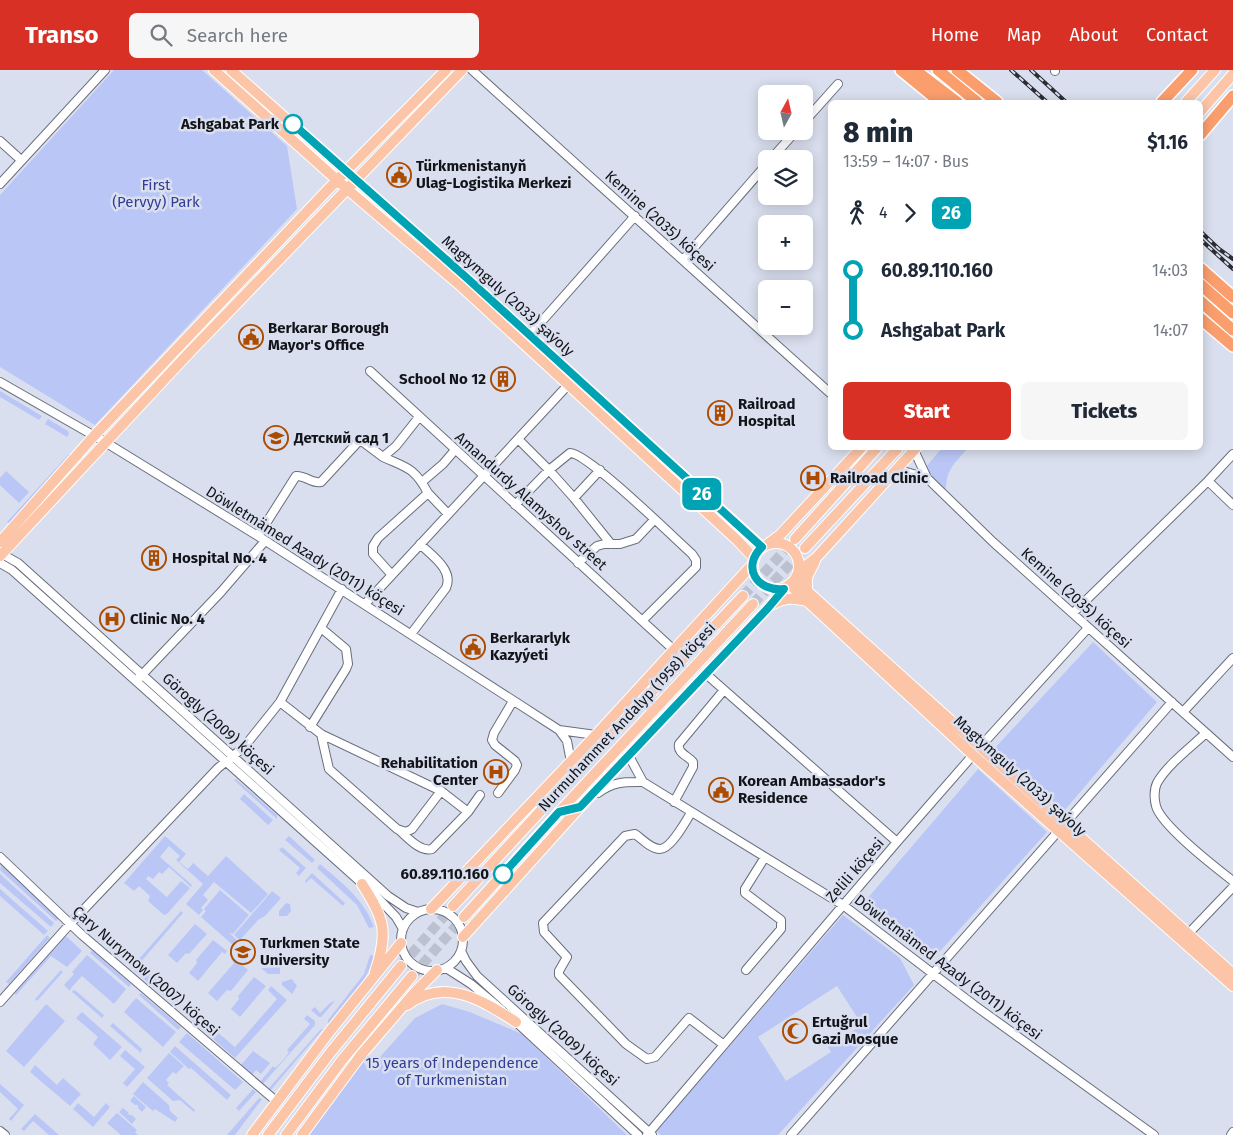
<!DOCTYPE html>
<meta charset="utf-8">
<style>
body{margin:0;font-family:"Fira Sans",sans-serif;background:#f6f6f7;color:#1f2937;height:100vh;display:flex;flex-direction:column;font-size:19px;white-space:nowrap}
*{box-sizing:border-box;margin:0}
p{font-size:16px;color:#747a83}
.icon{flex:none;width:28px;height:28px;fill:none;stroke:currentColor;stroke-width:2;stroke-linecap:round;stroke-linejoin:round}
.map{position:relative;flex:1;overflow:hidden}
.sheet{position:absolute;left:828px;top:30px;width:375px;height:350px;display:flex;flex-direction:column;background:#fff;border-radius:8px;box-shadow:0 2px 12px #0003}
.sheet>*{flex:none}
.badge{padding:0 10px;border-radius:8px;font-size:18px;line-height:32px}
.needle{width:32px;rotate:8deg}
.buttons{position:absolute;left:758px;top:15px;display:grid;gap:10px}
.buttons a{display:grid;place-items:center;width:55px;height:55px;border-radius:8px;background:#fff;box-shadow:0 2px 12px #0003;font-size:25px}
.map>.badge{position:absolute;translate:-50% -50%;box-shadow:0 0 0 2px #fff}
.legs{display:flex;align-items:center;gap:8px;height:55px;padding:0 15px;font-size:16px}
.legs p{margin-inline-start:auto}
.overview{display:flex;align-items:center;justify-content:space-between;height:85px;padding:0 15px}
h1{font-size:28px;font-weight:800;line-height:38px}
.primary-button{display:flex;gap:10px;margin-top:auto;padding:10px 15px}
.primary-button a{flex:1;height:58px;border-radius:8px;background:#d93025;color:#fff;font-size:20px;font-weight:800;line-height:58px;text-align:center}
.primary-button a+a{background:#f6f6f7;color:#1f2937}
ul{padding:0 15px;list-style:none}
li{display:flex;align-items:center;gap:18px;height:60px;font-size:19px}
li i{display:grid;place-items:center;width:8px;height:100%;margin:0 6px;background:currentColor}
li i::after{content:'';width:12px;height:12px;margin:-6px;border:4px solid;border-radius:50%;background:#fff}
li p{margin-inline-start:auto}
li:first-child i{background:linear-gradient(#0000 50%,currentColor 0)}
li:last-child i{background:linear-gradient(currentColor 50%,#0000 0)}
header{display:flex;align-items:center;gap:30px;box-sizing:border-box;height:70px;padding:0 25px;background:#d93025;color:#fff}
header strong{font-size:24px}
nav{display:flex;gap:28px;margin-inline-start:auto;font-size:18px}
.search{width:350px;height:45px;background:#f6f6f7;display:flex;align-items:center;gap:12px;box-sizing:border-box;padding:0 18px;border-radius:8px;color:#747a83;font-size:19px}
.map>svg:first-child{display:block}
.green{fill:#bac7f6;fill-rule:evenodd}
.lines{fill:none;stroke-linecap:round;stroke-linejoin:round}
.major-tunnel{stroke:#bcc1cf;stroke-width:10;stroke-dasharray:10 5;stroke-linecap:butt}
.minor-casing{stroke:#696e7c;stroke-width:10}
.major-casing{stroke:#fff;stroke-width:12}
.highway-casing{stroke:#fff;stroke-width:14}
.minor{stroke:#fff;stroke-width:8}
.major{stroke:#fcc5a7;stroke-width:10}
.highway{stroke:#fa9e6d;stroke-width:11}
.rail-casing{stroke:#2b2d33;stroke-width:4}
.rail{stroke:#dadfef;stroke-width:2;stroke-dasharray:5.5;stroke-linecap:butt}
.line-1-casing{stroke:#fff;stroke-width:11}
.line-1{stroke:#00a3b4;stroke-width:8}
.stop-1-dot{fill:#fff;stroke:#00a3b4;stroke-width:2.5}
.labels{text-anchor:middle;stroke-width:5;stroke-linejoin:round;paint-order:stroke}
.stop-label{font-size:15px;font-weight:bold;fill:#121419;stroke:#dadfef;text-anchor:end}
.poi-label{font-size:15px;font-weight:bold;fill:#121419;stroke:#dadfef;text-anchor:start}
.park-label{font-size:15px;fill:#313d96;stroke:#dadfef}
.street-label{font-size:15px;fill:#121419;stroke:#dadfef}
</style>
<header>
<strong>Transo</strong>
<div class="search"><svg class="icon" aria-label="search" viewBox="0 0 24 24"><circle cx="10" cy="10" r="6"/><path d="M15 15l6 6"/></svg>Search here</div>
<nav><a>Home</a><a>Map</a><a>About</a><a>Contact</a></nav>
</header>
<div class="map">
<svg width="1233" height="1065" viewBox="0 0 1233 1065">
<rect width="100%" height="100%" fill="#dadfef"/>
<!-- green -->
<path class="green" d="M114 0H202L287 76 297 139 95 355 0 297V125Z
M0 321 42 346 39 350 0 327Z
M48 349 68 361 69 364 67 367 45 354Z
M942 378H968C955 393 945 400 946 422L924 399Z
M69 384 72 386 10 455 7 452Z
M6 401 29 422 19 433 0 415V408Z
M1093 572 1157 632 1064 741 994 679Z
M978 699 1047 762 934 888 861 836Z
M236 709 277 745V749L234 710Z
M244 724 273 750 268 755 240 729Z
M165 766 186 784 179 792 188 799 193 793 208 806 226 786 268 824 251 843 214 812 203 825 208 830 201 838 203 840 199 845 186 834 203 814 176 790 180 786 169 776 160 787 192 815 191 817 169 797 162 804 159 802 153 809 148 806 146 809 167 827 181 811 190 818 167 844 164 845 148 831 150 826 139 816 134 821 124 813Z
M289 766 315 790 312 793 285 770Z
M282 777 306 798 299 806 296 803 300 798 279 780Z
M320 794C341 812 364 829 374 857L369 858 357 835 317 798Z
M1 795 59 848 56 851 0 800Z
M312 803 345 833 343 836 311 808 306 813 305 811Z
M0 804 54 853 51 857 0 813Z
M0 819 48 861 44 865 0 826Z
M220 820 249 845 233 864 229 863 237 870 233 875 201 847 206 841 204 839Z
M272 821 281 828 265 846 258 850 240 870 234 865Z
M286 833 290 834 291 841 287 846H279V841Z
M181 841 183 843 139 894 181 931 176 936 131 898Z
M843 845 900 888 914 915 778 1065H661L656 1061ZM837 916 862 955 828 977 831 982 786 1011 758 967Z
M195 854 207 864 189 884 186 883 177 893 168 885Z
M47 865 50 868 9 914 6 912Z
M66 866 82 881 67 897 51 886 16 925 14 923 60 870Z
M213 870 227 881 225 884 222 882 198 911 189 903 197 893 196 890Z
M92 880 131 914 129 917 90 883Z
M87 885 126 919 114 934 82 906 71 918 70 921 64 915 74 904 72 902Z
M370 885 374 886C368 912 344 934 328 955V950L364 904Z
M234 887 248 900 231 921 227 920 217 931 208 923 234 893 231 889Z
M280 897V904H268L261 898Z
M61 900 63 902 37 931 35 929Z
M254 907 266 916 240 947 231 939 239 929 238 926Z
M292 909 297 916 292 924 282 915V912Z
M271 916 287 930 235 988 186 945 191 940 235 977 277 929 268 920Z
M73 920 76 921 104 945 102 948 72 922Z
M141 923 181 957 178 960 139 925Z
M136 928 176 962 163 977 124 942Z
M335 931 321 947H319L311 940 315 937 320 943 330 933Z
M46 934 65 951 24 997 6 981Z
M442 934 470 942 522 964 627 1065H308L363 992 369 999 415 948Z
M82 942 122 977 110 990 93 974 98 967 76 948Z
M307 945 315 951V955L262 1015 259 1013 273 996 275 998C280 994 286 987 289 982L287 980 310 954 304 949Z
M113 953 142 979 141 983 110 956Z
M321 959H323L270 1021 269 1018Z
M187 963 243 1012 235 1020 179 972Z
M175 976 231 1025 227 1030 191 998 189 999 170 982Z
M125 980 145 997 127 1017 123 1013 135 999 120 986Z
M253 981 270 993 261 1004 256 1000 252 1005 241 995Z
M169 983 184 996 176 1004 173 1002 166 1010 169 1013 167 1015 195 1040 194 1042 180 1030 173 1031 147 1008Z
M35 995 57 1015 63 1008 81 1024 70 1036 30 1002Z
M143 1012 169 1035 170 1041 178 1048 175 1052 155 1039 153 1041 133 1024Z
M0 1014 24 1035 11 1051 9 1049 18 1039 0 1022Z
M253 1019 256 1022 239 1041 236 1038Z
M134 1026 146 1037 142 1042 138 1038V1035H135L130 1031Z
M259 1028 262 1029 235 1065H227Z
M78 1033 94 1047 106 1033 110 1037 93 1057 73 1039Z
M123 1038 128 1042 129 1045H132L136 1049 132 1054 119 1042Z
M117 1043 137 1060 135 1062 138 1065H121L107 1053Z
M35 1044 59 1065H49L33 1051 24 1061 21 1059Z"/>
<g class="lines">
<!-- major-tunnel -->
<path class="major-tunnel" d="M743 526 795 469
M753 534 805 478
M401 896 453 836
M412 906 464 847"/>
<defs>
<path id="minor" d="M472 0 830 323
M1055 0V1
M804 52 838 14
M0 71 21 90
M771 89 796 61
M0 114 105 0
M683 190 766 95
M527 268 635 146
M370 301 675 581
M0 312 105 372 258 466 559 660 596 665
M518 369 549 400 570 383C588 383 673 467 692 484L696 490V497L643 550
M914 380 927 408
M383 387C407 398 414 397 428 423
M896 399 927 408 993 472 1233 687
M600 400 574 428 611 474
M1208 411 1233 435
M422 412 443 394 455 380
M515 435 549 400 574 428
M258 466 296 406C305 405 312 414 321 412L358 372H363L383 387 396 376 419 347
M0 483 18 493 388 826 406 838 418 842
M0 493 12 500 375 825 396 847 403 859
M578 493 597 476 604 474H620L636 469 654 450
M392 505 373 484V476L378 468 428 423 448 444
M365 534 568 315
M1073 543 1208 411 1233 384
M411 564 446 518C454 500 432 486 420 474
M706 604 897 772
M139 608 221 522 265 471
M280 632 321 664 441 721 468 742
M1183 642 1233 588
M310 657 346 599 348 594 346 579 321 558
M559 660 567 671 571 692
M1206 663C1191 677 1167 695 1157 713 1154 719 1154 729 1156 736 1161 755 1216 798 1233 811
M321 664 329 699 397 759 406 762 412 759 441 721
M629 686 643 712 843 835 974 935 1154 1065
M498 723 515 700 517 695 515 691 495 675 492 670 494 663 513 631
M598 723C614 711 625 712 643 712
M674 732 693 697V692C688 686 677 683 679 674L724 620
M691 743C685 752 671 779 660 779 651 779 642 769 635 764L625 766 543 853 544 862 567 887 559 901V905L626 974 647 989 655 987 689 948 724 975
M399 760C408 768 420 782 432 779L468 742 480 725
M0 787 82 865 276 1031
M401 870a31 31 0 1 1 62 0a31 31 0 1 1-62 0Z
M1188 864 1233 817
M461 881 466 891 477 906 652 1065
M446 898 471 914 502 940
M746 900 781 859V850L745 823V819L765 787
M0 932 70 854 218 698 244 677 280 632 342 519
M513 949 638 1065
M0 1061 5 1065
M647 1065 897 772 980 677 1088 558
M791 1065 1172 632
M1231 1065 1233 1062"/>
<path id="major" d="M214 0 347 119 462 217 737 470 754 488
M231 0 467 209 762 477
M1186 32 1215 0
M1200 42 1233 4
M795 469 877 378
M0 472 94 366 337 110 446 0
M753 496a23 23 0 1 1 46 0a23 23 0 1 1-46 0Z
M769 473 780 465 861 378
M805 478 898 378
M0 486 188 284 462 0
M799 501 816 488 916 378
M796 508 807 521 980 677 1233 904
M790 515 973 685 1233 916
M807 521V507L815 491
M773 534C786 527 793 528 807 531
M362 814C384 848 389 862 375 902
M453 836 593 684 743 526
M431 839 596 665 752 495
M464 847 559 742 753 534
M463 867 580 737 768 537 784 519
M407 935C445 906 483 931 516 952
M252 1065 330 961 401 873
M268 1065 330 983 401 896
M286 1065 342 990 412 906
M302 1065 361 985 415 922 437 900"/>
<path id="highway" d="M901 0 940 32
M915 0 957 32
M938 0 977 32
M957 0 997 32
M1162 32 1192 0
M1200 65 1233 26
M1200 198 1233 227
M1200 214 1233 243
M1200 231 1233 260
M1200 248 1233 276"/>
</defs>
<!-- minor casing -->
<use href="#minor" class="minor-casing"/>
<!-- major casing -->
<use href="#major" class="major-casing"/>
<!-- highway casing -->
<use href="#highway" class="highway-casing"/>
<!-- minor -->
<use href="#minor" class="minor"/>
<!-- major -->
<use href="#major" class="major"/>
<!-- highway -->
<use href="#highway" class="highway"/>
<defs>
<path id="rail" d="M1011 0 1047 32
M1031 0 1066 32
M1200 161 1219 179 1233 189
M1200 169 1233 199"/>
</defs>
<!-- rail casing -->
<use href="#rail" class="rail-casing"/>
<!-- rail -->
<use href="#rail" class="rail"/>
</g>
<g class="lines">
<defs>
<path id="line-1" d="M293 54 468 209 762 477C741 497 757 522 784 519L768 538 580 737 559 742 503 804"/>
</defs>
<!-- line-1 casing -->
<use href="#line-1" class="line-1-casing"/>
<!-- line-1 -->
<use href="#line-1" class="line-1"/>
</g>
<!-- icons -->
<defs>
<symbol id="civic-ring" viewBox="-11 -11 22 22"><circle r="9.5" fill="#dadfef" stroke="#ac4c00" stroke-width="1.5"/><path d="M-.6-6.5H3V-4.5H.6V-3L4-1V1h2V6H-6V1h2V-1L-.6-3ZM-1.2 2.5V6h2.4V2.5Z" fill="#ac4c00"/></symbol>
<symbol id="building-ring" viewBox="-11 -11 22 22"><circle r="9.5" fill="#dadfef" stroke="#ac4c00" stroke-width="1.5"/><path d="M-4-6H4V6H1V3H-1V6H-4ZM-2.5-4.3h1.7v1.8h-1.7ZM.8-4.3h1.7v1.8H.8ZM-2.5-1h1.7V.8h-1.7ZM.8-1h1.7V.8H.8Z" fill="#ac4c00"/></symbol>
<symbol id="school-ring" viewBox="-11 -11 22 22"><circle r="9.5" fill="#dadfef" stroke="#ac4c00" stroke-width="1.5"/><path d="M0-5L7-2L0 1L-7-2ZM-4 1L0 2.5L4 1V4Q0 6-4 4Z" fill="#ac4c00"/></symbol>
<symbol id="hospital-ring" viewBox="-11 -11 22 22"><circle r="9.5" fill="#dadfef" stroke="#ac4c00" stroke-width="1.5"/><path d="M-5-5h3v3.5h4V-5h3V5h-3V1.5h-4V5h-3Z" fill="#ac4c00"/></symbol>
<symbol id="university-ring" viewBox="-11 -11 22 22"><circle r="9.5" fill="#dadfef" stroke="#ac4c00" stroke-width="1.5"/><path d="M0-5L7-2L0 1L-7-2ZM-4 1L0 2.5L4 1V4Q0 6-4 4Z" fill="#ac4c00"/></symbol>
<symbol id="mosque-ring" viewBox="-11 -11 22 22"><circle r="9.5" fill="#dadfef" stroke="#ac4c00" stroke-width="1.5"/><path d="M3.5-4.9A6 6 0 1 0 3.5 4.9A5 5 0 1 1 3.5-4.9Z" fill="#ac4c00"/></symbol>
</defs>
<g fill-rule="evenodd">
<use href="#civic-ring" x="385" y="91" width="28" height="28"/>
<use href="#civic-ring" x="237" y="253" width="28" height="28"/>
<use href="#building-ring" x="489" y="295" width="28" height="28"/>
<use href="#building-ring" x="706" y="329" width="28" height="28"/>
<use href="#school-ring" x="262" y="354" width="28" height="28"/>
<use href="#hospital-ring" x="799" y="394" width="28" height="28"/>
<use href="#building-ring" x="140" y="474" width="28" height="28"/>
<use href="#hospital-ring" x="98" y="535" width="28" height="28"/>
<use href="#civic-ring" x="459" y="563" width="28" height="28"/>
<use href="#hospital-ring" x="482" y="688" width="28" height="28"/>
<use href="#civic-ring" x="707" y="706" width="28" height="28"/>
<use href="#university-ring" x="229" y="868" width="28" height="28"/>
<use href="#mosque-ring" x="781" y="947" width="28" height="28"/>
</g>
<!-- markers -->
<g class="stop-1-dot">
<circle cx="293" cy="54" r="9"/>
<circle cx="503" cy="804" r="9"/>
</g>
<g class="labels">
<!-- stop labels -->
<g class="stop-label">
<text x="279" y="59">Ashgabat Park</text>
<text x="489" y="809">60.89.110.160</text>
</g>
<!-- poi labels -->
<g class="poi-label">
<text x="416" y="101">Türkmenistanyň<tspan x="416" dy="17">Ulag-Logistika Merkezi</tspan></text>
<text x="268" y="263">Berkarar Borough<tspan x="268" dy="17">Mayor's Office</tspan></text>
<text x="486" y="314" text-anchor="end">School No 12</text>
<text x="738" y="339">Railroad<tspan x="738" dy="17">Hospital</tspan></text>
<text x="294" y="373">Детский сад 1</text>
<text x="830" y="413">Railroad Clinic</text>
<text x="172" y="493">Hospital No. 4</text>
<text x="130" y="554">Clinic No. 4</text>
<text x="490" y="573">Berkararlyk<tspan x="490" dy="17">Kazyýeti</tspan></text>
<text x="478" y="698" text-anchor="end">Rehabilitation<tspan x="478" dy="17">Center</tspan></text>
<text x="738" y="716">Korean Ambassador's<tspan x="738" dy="17">Residence</tspan></text>
<text x="260" y="878">Turkmen State<tspan x="260" dy="17">University</tspan></text>
<text x="812" y="957">Ertuğrul<tspan x="812" dy="17">Gazi Mosque</tspan></text>
</g>
<!-- park labels -->
<g class="park-label">
<text x="156" y="120">First<tspan x="156" dy="17">(Pervyy) Park</tspan></text>
<text x="452" y="998">15 years of Independence<tspan x="452" dy="17">of Turkmenistan</tspan></text>
</g>
<!-- street labels -->
<g class="street-label">
<text transform="translate(660 151) rotate(42)" y="5">Kemine (2035) köçesi</text>
<text transform="translate(508 226) rotate(42)" y="5">Magtymguly (2033) şaýoly</text>
<text transform="translate(531 431) rotate(42)" y="5">Amandurdy Alamyshov street</text>
<text transform="translate(305 481) rotate(32)" y="5">Döwletmämed Azady (2011) köçesi</text>
<text transform="translate(1076 528) rotate(42)" y="5">Kemine (2035) köçesi</text>
<text transform="translate(627 647) rotate(-47)" y="5">Nurmuhammet Andalyp (1958) köçesi</text>
<text transform="translate(218 654) rotate(42)" y="5">Görogly (2009) köçesi</text>
<text transform="translate(1020 706) rotate(42)" y="5">Magtymguly (2033) şaýoly</text>
<text transform="translate(855 800) rotate(-49)" y="5">Zelili köçesi</text>
<text transform="translate(948 897) rotate(37)" y="5">Döwletmämed Azady (2011) köçesi</text>
<text transform="translate(146 901) rotate(41)" y="5">Çary Nurymow (2007) köçesi</text>
<text transform="translate(563 965) rotate(42)" y="5">Görogly (2009) köçesi</text>
</g>
</g>
</svg>
<div class="buttons">
<a><svg class="needle" viewBox="-14 -14 28 28"><path d="M0-13l5 13h-10z" fill="#e53935"/><path d="M0 13l5-13h-10z" fill="#747a83"/></svg></a>
<a><svg class="icon" aria-label="layers" viewBox="0 0 24 24"><path d="M12 4l9 5-9 5-9-5zM3 14l9 5 9-5"/></svg></a>
<a>+</a>
<a>−</a>
</div>
<b class="badge" style="left:702px;top:424px;background:#00a3b4;color:#fff">26</b>
<section class="sheet">
<div class="overview"><div><h1>8 min</h1><p>13:59 – 14:07 · Bus</p></div><b>$1.16</b></div>
<div class="legs"><svg class="icon" aria-label="walk" viewBox="0 0 24 24"><circle cx="13" cy="4" r="2"/><path d="M13 8l-2 6 4 7M11 14l-3 7M7 12l3-4h3l4 4"/></svg>4<svg class="icon" aria-label="forward" viewBox="0 0 24 24"><path d="M9 5l7 7-7 7"/></svg><b class="badge" style="background:#00a3b4;color:#fff">26</b></div>
<ul>
<li><i style="color:#00a3b4"></i><b>60.89.110.160</b><p>14:03</p></li>
<li><i style="color:#00a3b4"></i><b>Ashgabat Park</b><p>14:07</p></li>
</ul>
<div class="primary-button"><a>Start</a><a>Tickets</a></div>
</section>
</div>
